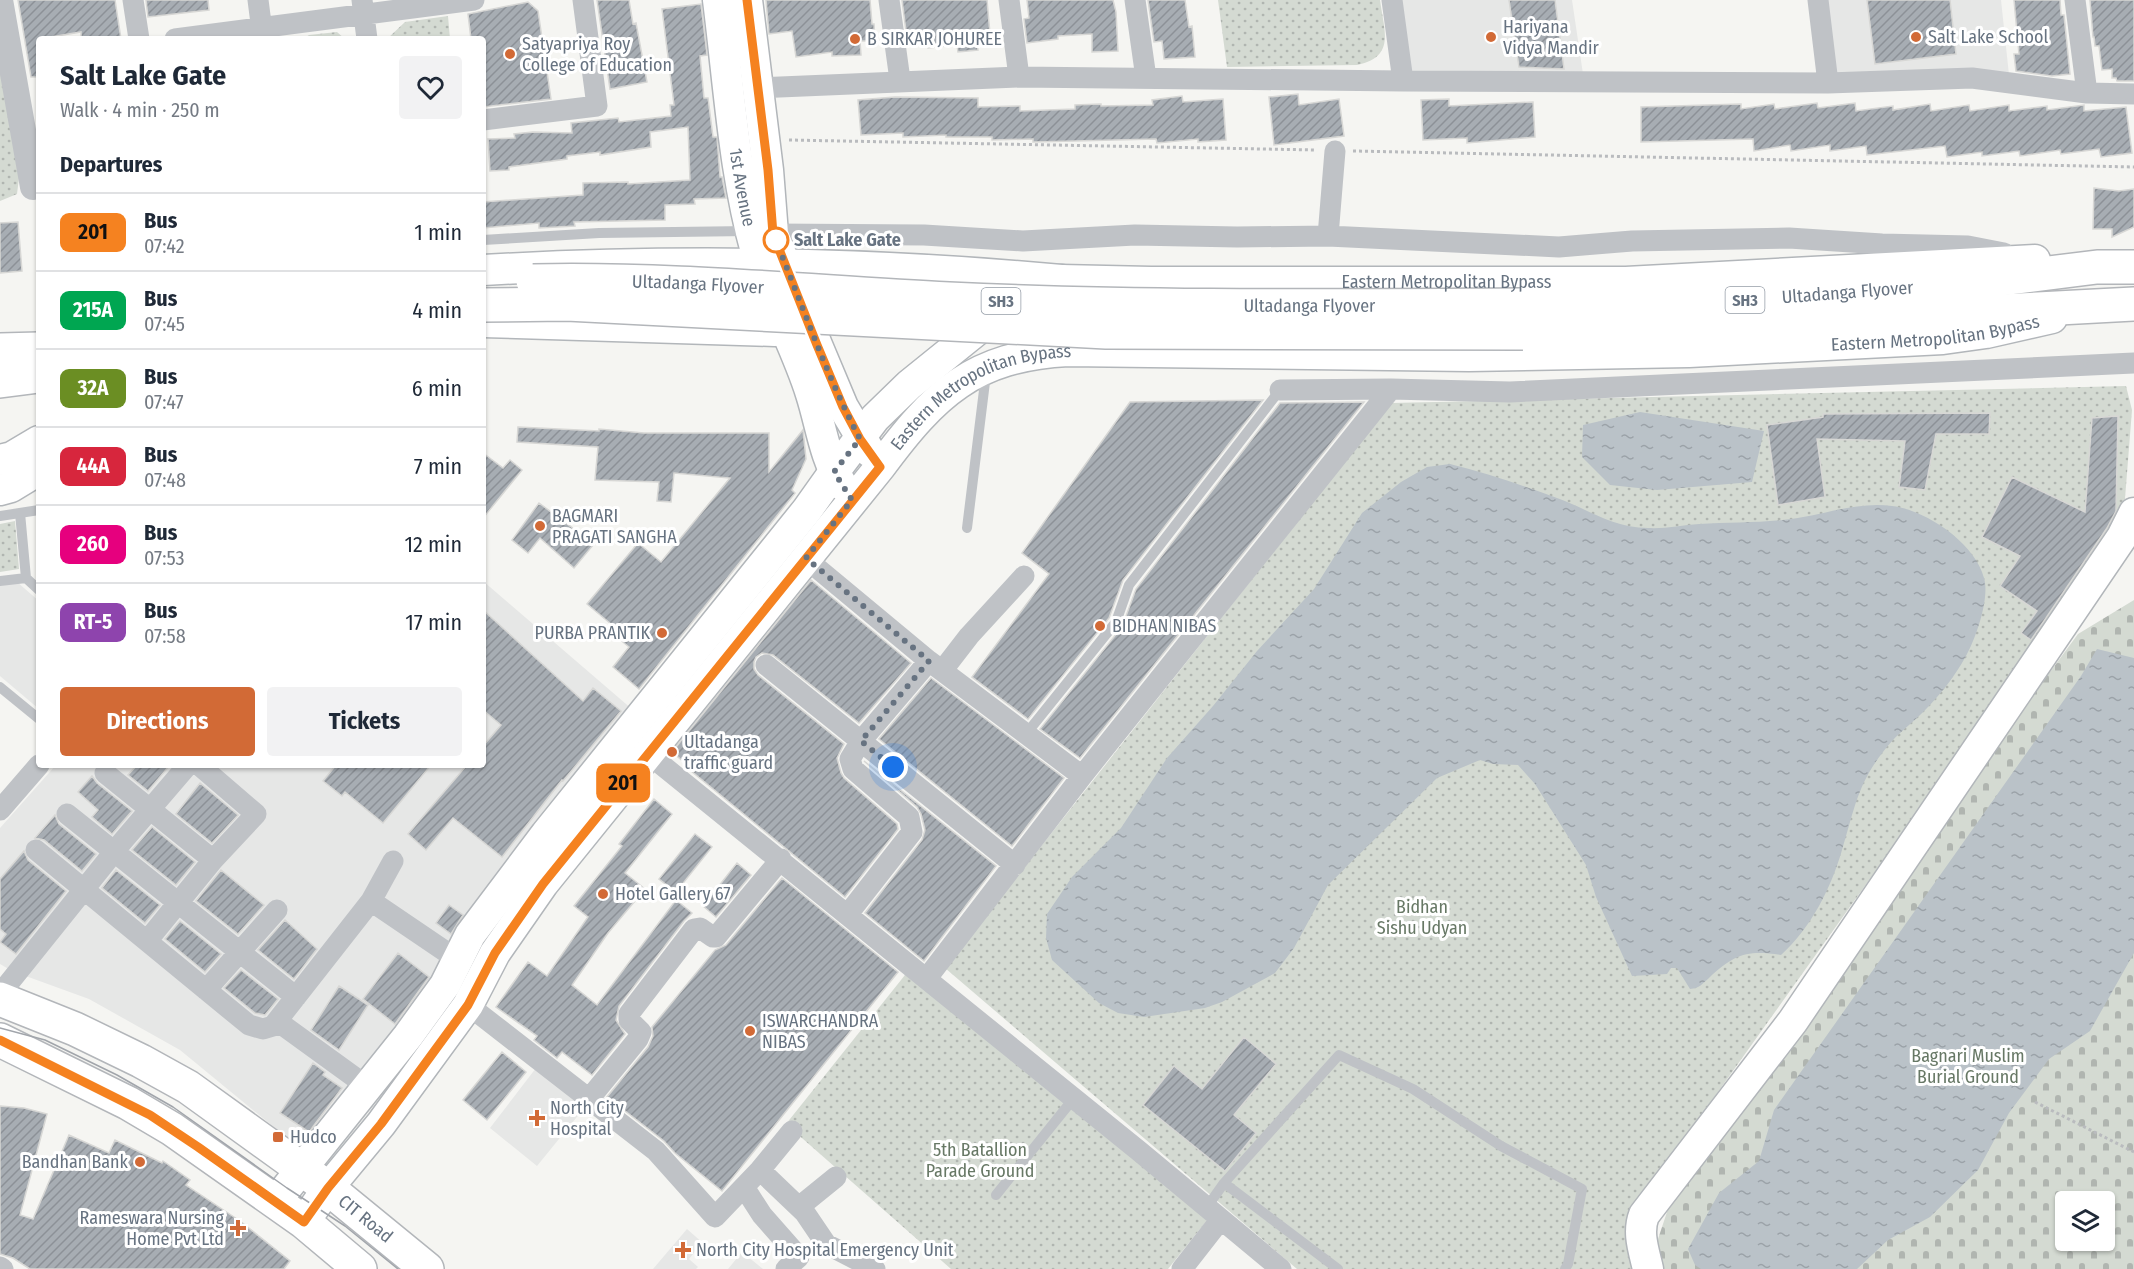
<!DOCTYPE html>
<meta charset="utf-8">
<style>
body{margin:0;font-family:"Fira Sans Condensed",sans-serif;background:#f2f2f3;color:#1f2937;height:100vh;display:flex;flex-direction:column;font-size:22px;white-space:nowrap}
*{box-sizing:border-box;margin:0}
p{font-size:20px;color:#747a83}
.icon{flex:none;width:33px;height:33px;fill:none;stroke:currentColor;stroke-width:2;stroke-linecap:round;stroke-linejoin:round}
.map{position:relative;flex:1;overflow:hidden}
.panel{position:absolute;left:36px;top:36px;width:450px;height:732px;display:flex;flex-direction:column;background:#fff;border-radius:6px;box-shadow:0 2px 4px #0004}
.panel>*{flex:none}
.badge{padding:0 12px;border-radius:9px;font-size:21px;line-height:39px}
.controls{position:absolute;left:2055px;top:1191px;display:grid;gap:12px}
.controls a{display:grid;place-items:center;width:60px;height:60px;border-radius:6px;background:#fff;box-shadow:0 2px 4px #0004;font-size:30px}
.you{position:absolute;width:30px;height:30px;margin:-15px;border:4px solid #fff;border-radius:50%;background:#1a73e8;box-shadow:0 0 0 9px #1a73e833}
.map>.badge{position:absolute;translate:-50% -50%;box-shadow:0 0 0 3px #fff}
h2{padding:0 24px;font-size:22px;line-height:54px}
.round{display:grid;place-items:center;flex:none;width:63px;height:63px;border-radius:6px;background:#f2f2f3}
.overview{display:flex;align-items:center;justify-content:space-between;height:102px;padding:0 24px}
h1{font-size:28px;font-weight:700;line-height:45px}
.button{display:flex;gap:12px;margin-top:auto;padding:12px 24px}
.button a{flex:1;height:69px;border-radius:6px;background:#d26a36;color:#fff;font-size:24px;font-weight:700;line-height:69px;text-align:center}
.button a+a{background:#f2f2f3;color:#1f2937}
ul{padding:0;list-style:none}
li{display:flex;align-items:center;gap:18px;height:78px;padding:0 24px;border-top:2px solid #e0e1e3}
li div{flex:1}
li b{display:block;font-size:22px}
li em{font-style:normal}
li .badge{min-width:66px;font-weight:700;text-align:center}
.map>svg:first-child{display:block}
.built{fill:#e6e7e6}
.green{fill:url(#green-dots)}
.cemetery{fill:url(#cemetery-stones);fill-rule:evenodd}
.water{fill:url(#water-ripples)}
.building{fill:url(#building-hatch);stroke:#d7d7d5;stroke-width:1.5}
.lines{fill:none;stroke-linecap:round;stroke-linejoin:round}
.secondary-casing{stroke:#b2b6ba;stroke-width:33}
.primary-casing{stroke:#b3b6ba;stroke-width:36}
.path{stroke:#b9bbbe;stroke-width:3;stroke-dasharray:3 3;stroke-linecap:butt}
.service{stroke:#bfc2c6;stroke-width:10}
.minor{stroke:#bfc2c6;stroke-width:21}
.tertiary{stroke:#bfc2c6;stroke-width:26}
.secondary{stroke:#fff;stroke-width:30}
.primary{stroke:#fff;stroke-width:33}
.tram{stroke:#a1a5ab;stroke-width:1.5}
.primary-bridge-casing{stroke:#b3b6ba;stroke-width:36;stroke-linecap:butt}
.primary-bridge{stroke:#fff;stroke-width:33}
.line-casing{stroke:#fff;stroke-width:14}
.line{stroke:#f58220;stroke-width:9}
.walk{stroke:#677381;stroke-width:6;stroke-dasharray:0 10.8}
.poi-dot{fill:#d26a36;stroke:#fff;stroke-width:2}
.stop-dot{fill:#fff;stroke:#f58220;stroke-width:3}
.labels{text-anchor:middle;stroke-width:6;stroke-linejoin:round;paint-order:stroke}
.shield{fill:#fff;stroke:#959da7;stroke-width:1.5}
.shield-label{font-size:16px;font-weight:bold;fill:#677381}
.poi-label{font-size:18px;fill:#677381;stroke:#fff;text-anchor:start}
.street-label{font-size:18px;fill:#677381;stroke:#fff}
.stop-label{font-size:18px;font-weight:bold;fill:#677381;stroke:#fff;text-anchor:start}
.park-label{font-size:18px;fill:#677865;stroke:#fff}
</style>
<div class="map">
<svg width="2134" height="1269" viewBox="0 0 2134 1269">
<defs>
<pattern id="green-dots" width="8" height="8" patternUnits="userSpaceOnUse" patternTransform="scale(1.5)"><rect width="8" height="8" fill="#d4dad2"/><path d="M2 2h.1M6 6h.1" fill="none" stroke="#b0b5b0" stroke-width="1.8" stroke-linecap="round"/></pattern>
<pattern id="cemetery-stones" width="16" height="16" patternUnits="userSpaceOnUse" patternTransform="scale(1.5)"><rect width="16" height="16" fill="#d4dad2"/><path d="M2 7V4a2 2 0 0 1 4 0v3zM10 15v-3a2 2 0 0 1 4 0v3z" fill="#b0b5b0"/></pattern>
<pattern id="water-ripples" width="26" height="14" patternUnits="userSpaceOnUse" patternTransform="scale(1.5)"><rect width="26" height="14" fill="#bac2c8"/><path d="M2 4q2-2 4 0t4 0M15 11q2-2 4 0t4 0" fill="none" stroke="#9ba2a8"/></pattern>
<pattern id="building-hatch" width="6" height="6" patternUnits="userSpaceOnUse" patternTransform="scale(1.5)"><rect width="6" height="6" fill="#a7adb3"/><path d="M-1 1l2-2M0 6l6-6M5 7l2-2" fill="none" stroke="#8c9197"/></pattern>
</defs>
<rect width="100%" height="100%" fill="#f5f5f2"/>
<!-- built -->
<path class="built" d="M1402 0H1572L1583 74 1407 75Z
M1824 0H2001L2009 75 1832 79Z
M483 581 633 710 431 988 303 1151 180 1050 89 999 12 971 0 964V828L56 765H483Z
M17 582 39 601V709L0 676V586Z
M536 1068 585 1107 537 1166 490 1128Z
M687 1229 712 1251 707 1256 697 1249 689 1259 698 1267 696 1269H653Z
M742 1252 763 1269H728Z"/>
<!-- green -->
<path class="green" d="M1218 0H1380C1384 31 1396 57 1357 65L1227 67Z
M448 16 450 39H387L405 22Z
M337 32 345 39H303L309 35Z
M0 48 20 170 17 194 0 201Z
M2126 386 2132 410 2123 524 1648 1190 1650 1269H1297L945 968 1391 403Z
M15 521 19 569 0 572V524Z
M909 970 1208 1219 1168 1269H951L786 1124Z"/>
<!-- cemetery -->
<path class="cemetery" d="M2134 600V1269H1648L1670 1203 1991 752 2078 634ZM2066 1202H2104V1240H2066Z"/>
<!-- water -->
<path class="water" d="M1640 412 1764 431 1752 482 1657 490 1610 485 1582 457 1583 425Z
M1450 464C1486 473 1522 485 1557 498 1588 509 1613 528 1648 528 1665 529 1682 525 1699 524 1729 522 1761 523 1791 519 1823 515 1859 501 1892 506 1926 510 1975 543 1984 578 1990 598 1976 638 1966 656 1954 678 1937 699 1919 716 1906 728 1893 738 1883 752 1857 785 1854 811 1842 850 1831 888 1811 928 1781 955 1747 950 1735 954 1709 978 1702 984 1700 988 1690 989L1677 968H1671L1667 974 1632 976 1596 897 1586 865 1535 784 1518 765 1493 764 1480 760 1437 778 1328 885 1294 948 1275 973 1222 1002 1205 1008 1144 1017 1118 1013 1099 1003 1052 960 1046 938 1047 914 1072 877 1121 828 1167 758 1213 706 1257 651 1314 589 1362 513 1401 482 1427 467Z
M2097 649 2134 658V953L2090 1031 2049 1059 2009 1113 1978 1170 1930 1217 1888 1240 1857 1269H1701L1695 1265 1688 1249 1719 1193 1759 1161 1774 1110 2081 676Z"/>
<!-- building -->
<path class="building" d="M18 0H115L121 39H81V32L39 39V77H31Z
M146 0H208L209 10 148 17Z
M597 0H629L633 24 636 23 647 82 610 89Z
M766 0H870L872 24H874L875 41H860L861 55 832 56V52L796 57 792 31 769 34Z
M902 0H987L990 34H986L987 42 977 43 978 50 958 52 957 45 928 48 927 37 915 39 914 31H906Z
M1027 0H1113L1116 12 1118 51 1092 52V34L1058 36V39L1027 43 1024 19 1029 18Z
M1148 0H1185L1189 27 1192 26 1195 57 1164 59 1162 41 1154 42Z
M1509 0H1555L1564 69 1519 67Z
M1867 0H1950L1956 54 1875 64Z
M2014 0H2060L2061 15H2064L2070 74 2052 76 2016 71 2014 54H2019Z
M2090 0H2134V81H2117L2116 78H2112V69L2102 70 2099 46H2095L2094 37H2093Z
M528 2 538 11 551 99 483 107V39H471L468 14Z
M701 4 707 55 700 56 704 98H708L713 137H717L720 177H722L726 198 694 199 695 204 665 205V220L574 222 575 226 539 228V223L483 228V202L583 195V183L628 182V184L690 180 688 127 650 132 651 147 600 155V152L567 156V159L509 167V170L490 171 488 139 515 138 514 134 533 132 572 133 571 123 618 118 619 122 671 116 670 105H674L662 9Z
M1298 94 1299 105 1339 99 1344 136 1274 145 1269 97Z
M1182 96 1183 102 1223 99 1226 140 1198 142V139L1157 143 1156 139 1033 142V139L992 140V137H946V135L903 137V133L861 135 858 100 895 97 978 98V107L1020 106V111L1075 109V105L1101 104V106L1153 105 1152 100Z
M1449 99V106L1533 102 1535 137 1467 143V138L1423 140 1421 100Z
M1817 103 1818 108 1855 103 1856 111 1893 106V110L1930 104 1931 111 1969 105 1970 111 2009 105V111L2047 106V110L2084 105V111L2126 107 2132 153 2101 157 2099 149 2061 154 2060 150 2020 156 2019 151 1982 156V152L1947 157 1945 146 1867 155 1866 146 1830 151V145L1791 151 1790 145 1754 151 1753 139 1641 142V107L1741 104V109L1774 104 1775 109Z
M2094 188 2119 191 2134 189V227L2112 237V229H2093Z
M18 222 22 271 0 273V223Z
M1263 400 1123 580 1109 618 1028 719 972 677 1049 574 1022 553 1130 402Z
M1364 402 1080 758 1040 729 1122 627 1136 589 1280 403Z
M1990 413 1989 434H1936L1925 490 1899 487 1905 441 1817 439 1825 497 1778 505 1767 425 1823 417V414Z
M2118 416 2116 511 2107 528 2031 640 2021 633 2037 611 2000 586 2020 556 1982 537 2012 477 2085 512 2092 418Z
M518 427 599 431V429L644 433H769V472L803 430 806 459 792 490 795 493 639 689 613 667 629 647 607 629 611 624 587 604 638 543 661 562 730 478 674 473 671 502 657 501 659 482 595 480 598 447 517 442Z
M483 453 503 468 510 460 522 470 483 518Z
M539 503 594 544 574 568 540 538 528 553 512 540Z
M811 580 911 663 859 723 773 655 762 653 756 657 754 662V669L758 675 844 744 837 758 841 773 844 778 897 824 898 829 845 897 690 770 691 768 672 752Z
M483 610 583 701 593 688 621 711 563 781 562 780 502 857 453 818 426 850 408 834 467 765H483V746L501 725 483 710Z
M931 678 1064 778 1012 846 879 739Z
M864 761 996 866 924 961 865 913 922 840 925 830 921 814 917 807Z
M137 765H170L148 791 128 775Z
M336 765H431L383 823 345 792 342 796 323 781Z
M92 776 97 783 132 811 112 834 92 817 98 810 78 792Z
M200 783 238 815 212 843 176 814Z
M654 799 672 814 625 873 645 889 608 933 572 985 597 1005 676 900 692 913 684 921 619 1006 616 1020 625 1034 592 1075 562 1052 557 1058 534 1040 537 1036 496 1007 528 962 547 976 588 917 574 906 622 846 619 844Z
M55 815 59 824 96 854 82 871 44 840 35 838Z
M152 827 195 862 176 885 132 850Z
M695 834 712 847 676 892 659 879Z
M24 851 28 860 66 891 16 954 0 942 6 934 0 929V879Z
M737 863 751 875 716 917 703 906Z
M116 870 160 905 145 923 102 888Z
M221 870 264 905 238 934 196 901Z
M782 878 898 972 722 1191 675 1153 664 1141 607 1097 648 1047 653 1036 652 1027 715 950 726 945Z
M449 905 463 915 451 934 436 923Z
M285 920 317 949 294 979 258 950Z
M180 921 221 954 205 972 165 939Z
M398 953 429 977 395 1024 363 999Z
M241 970 278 999 265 1015 255 1013 224 988Z
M339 986 368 1005 339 1050 311 1030Z
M1244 1037 1276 1064 1234 1115 1256 1133 1225 1171 1143 1105 1174 1066 1202 1089Z
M502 1052 526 1072 487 1120 463 1100Z
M313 1063 325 1072 323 1075 342 1088 309 1132 280 1113Z
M0 1106 24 1108 47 1114 20 1215 33 1219 69 1135 109 1153 115 1140 162 1163 163 1161 190 1180 186 1185 240 1221 290 1261 284 1269H30L13 1258 0 1254Z"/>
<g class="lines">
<defs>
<g id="secondary">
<path id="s1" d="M718 0C729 86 734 179 759 262 773 307 797 349 811 394 821 425 824 457 842 485"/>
<path d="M747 0 768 170 773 234 817 345 843 407 870 452"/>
<path d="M483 270C676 259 869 262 1061 280"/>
<path d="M483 322 775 331"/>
<path d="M0 460 12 457 39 441"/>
<path d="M0 490 11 487 39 470"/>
<path id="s2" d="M276 1201 408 1036 445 985 470 935 546 834 807 510 834 472 875 418 909 385 997 314 1042 286 1061 280 1151 282H1626L2035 260"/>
<path id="s3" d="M304 1222 328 1188 381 1124 468 1005 495 953 543 884 880 467C934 394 973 356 1068 351L1469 356 1689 352 1943 339 1986 333 2052 318"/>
<path d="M1648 1269C1644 1251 1637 1233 1644 1215L1793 1021 2122 537 2134 513"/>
</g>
<g id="primary">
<path id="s4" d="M1520 305H1648L1722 302 1969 283 2097 267H2134"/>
<path d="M1523 333 1630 334 1926 315 2134 304"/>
<path d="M0 350 39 349"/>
<path d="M0 381 39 376"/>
<path id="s5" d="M0 999 75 1029 141 1061 188 1087 328 1188 427 1269"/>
<path d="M0 1040 128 1103 172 1129 304 1222 360 1269"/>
</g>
</defs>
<!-- secondary casing -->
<use href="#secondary" class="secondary-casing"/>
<!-- primary casing -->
<use href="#primary" class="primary-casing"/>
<!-- path -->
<path class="path" d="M789 140 1316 150
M1353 151 2134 167
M2035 1102 2134 1152"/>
<!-- service -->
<path class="service" d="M483 240 599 233 749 231
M0 516 39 510
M967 528 986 374
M26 578 39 590
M0 581 26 578 20 513
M0 687 39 719
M1026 734 1116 622 1129 585 1280 390
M1224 1183 1338 1269
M996 1195 1074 1098
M1207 1207 1224 1183 1339 1055 1413 1089 1501 1146 1582 1189 1568 1264 1565 1269"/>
<!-- minor -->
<path class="minor" d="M133 0 139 39
M258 0 263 39
M362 0 367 39
M889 0 900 80
M1009 0 1019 77
M1135 0 1146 78
M1392 0 1403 81
M1818 0 1828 83
M2075 0 2087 93
M175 39 474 0
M758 88 1019 77 1403 81 1828 83 1972 78 2087 93 2134 94
M483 120 597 106 583 0
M773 234 924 235 1023 241 1135 235 1237 237 1328 236 1559 247 1632 241 1789 238 1882 244 1968 246 2004 253
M1328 236 1335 151
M1280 390 1391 389
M805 558 929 661 1082 776
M766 665 1015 865
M942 671 969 636 1024 576
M647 753 1139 1151 1281 1269
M105 773 213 860
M0 810 39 765
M67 814 296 997
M36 850 249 1025 263 1029 273 1026 371 901 393 861
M371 901 458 960
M848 914 912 832 909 817 853 769 850 759 861 741 929 661
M147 941 213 860 256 814 199 765
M927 978 1082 776 1391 389 1510 392 2134 363
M206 990 277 910
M0 994 122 842 188 765
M468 1005 656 1151 715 1217 760 1170 792 1131
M277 1021 368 1087
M589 1099 638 1039 641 1032 629 1020V1014L694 929 700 928 713 937H716L781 859
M760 1170 805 1213 826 1244 875 1269
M744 1187 762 1215 799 1257 786 1269
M799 1207 836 1177
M0 1267 3 1269
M1182 1269 1221 1219"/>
<!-- tertiary -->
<path class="tertiary" d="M0 0 33 187"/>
<!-- secondary -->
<use href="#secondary" class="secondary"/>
<!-- primary -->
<use href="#primary" class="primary"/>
<!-- tram -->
<path class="tram" d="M0 1028 45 1040 117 1075 173 1107 287 1188 345 1226 398 1269"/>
<defs>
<g id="primary-bridge">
<path id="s6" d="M533 281C672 278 811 292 949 299 1139 308 1330 306 1520 305"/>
<path d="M483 305 567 304 1106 332 1523 333"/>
</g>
</defs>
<!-- primary-bridge casing -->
<use href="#primary-bridge" class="primary-bridge-casing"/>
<!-- primary-bridge -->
<use href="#primary-bridge" class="primary-bridge"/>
</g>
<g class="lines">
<defs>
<path id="line" d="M0 1040 150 1115 198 1147 304 1222 328 1188 381 1124 468 1005 495 953 543 884 880 467 860 439 843 407 817 345 773 234 768 170 747 0"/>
</defs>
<!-- line casing -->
<use href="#line" class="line-casing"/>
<!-- line -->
<use href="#line" class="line"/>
<!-- walk -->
<path class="walk" d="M776 240 773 234C802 303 825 373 860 439L834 472 852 500 806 558 929 661 861 741 893 767"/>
</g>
<!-- markers -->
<g class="poi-dot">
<circle cx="1491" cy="37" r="6"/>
<circle cx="1916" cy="37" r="6"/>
<circle cx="855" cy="39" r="6"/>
<circle cx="510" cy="54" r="6"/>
<circle cx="540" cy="526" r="6"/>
<circle cx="1100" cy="626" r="6"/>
<circle cx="662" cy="633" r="6"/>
<circle cx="672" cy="752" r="6"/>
<circle cx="603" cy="894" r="6"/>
<circle cx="750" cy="1031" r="6"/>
<path d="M534 1109h6v6h6v6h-6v6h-6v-6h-6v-6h6z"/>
<rect x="272" y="1131" width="12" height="12" rx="3"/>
<circle cx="140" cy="1162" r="6"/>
<path d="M235 1219h6v6h6v6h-6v6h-6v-6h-6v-6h6z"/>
<path d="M680 1241h6v6h6v6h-6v6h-6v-6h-6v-6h6z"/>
</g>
<circle class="stop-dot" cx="776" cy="240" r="12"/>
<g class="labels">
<!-- shield labels -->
<g class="shield">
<rect x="1725.5" y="287" width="39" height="26" rx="4.5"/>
<rect x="981.5" y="288" width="39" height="26" rx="4.5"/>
</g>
<g class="shield-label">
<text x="1745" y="306">SH3</text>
<text x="1001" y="307">SH3</text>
</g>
<!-- poi labels -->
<g class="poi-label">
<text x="1503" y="33">Hariyana<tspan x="1503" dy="21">Vidya Mandir</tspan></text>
<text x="1928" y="43">Salt Lake School</text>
<text x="867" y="45">B SIRKAR JOHUREE</text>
<text x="522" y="50">Satyapriya Roy<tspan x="522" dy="21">College of Education</tspan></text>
<text x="552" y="522">BAGMARI<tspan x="552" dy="21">PRAGATI SANGHA</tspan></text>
<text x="1112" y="632">BIDHAN NIBAS</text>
<text x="650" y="639" text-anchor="end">PURBA PRANTIK</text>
<text x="684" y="748">Ultadanga<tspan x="684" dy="21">traffic guard</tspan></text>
<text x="615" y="900">Hotel Gallery 67</text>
<text x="762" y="1027">ISWARCHANDRA<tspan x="762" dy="21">NIBAS</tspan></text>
<text x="550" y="1114">North City<tspan x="550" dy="21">Hospital</tspan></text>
<text x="290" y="1143">Hudco</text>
<text x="128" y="1168" text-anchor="end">Bandhan Bank</text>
<text x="224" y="1224" text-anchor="end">Rameswara Nursing<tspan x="224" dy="21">Home Pvt Ltd</tspan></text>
<text x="696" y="1256">North City Hospital Emergency Unit</text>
</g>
<!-- street labels -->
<g class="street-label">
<text dy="6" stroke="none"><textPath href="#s1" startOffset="189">1st Avenue</textPath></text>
<text dy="6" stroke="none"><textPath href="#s2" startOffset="1606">Eastern Metropolitan Bypass</textPath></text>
<text dy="6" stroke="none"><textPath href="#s6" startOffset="165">Ultadanga Flyover</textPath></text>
<text dy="6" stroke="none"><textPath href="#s4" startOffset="328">Ultadanga Flyover</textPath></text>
<text dy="6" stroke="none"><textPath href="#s6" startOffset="777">Ultadanga Flyover</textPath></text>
<text dy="6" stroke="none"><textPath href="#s3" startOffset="2050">Eastern Metropolitan Bypass</textPath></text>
<text dy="6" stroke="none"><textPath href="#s3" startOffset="1080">Eastern Metropolitan Bypass</textPath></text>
<text dy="6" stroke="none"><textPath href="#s5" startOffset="429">CIT Road</textPath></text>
</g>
<!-- stop labels -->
<g class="stop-label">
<text x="794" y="246">Salt Lake Gate</text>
</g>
<!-- park labels -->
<g class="park-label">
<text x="1422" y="913">Bidhan<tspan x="1422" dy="21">Sishu Udyan</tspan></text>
<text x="1968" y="1062">Bagnari Muslim<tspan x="1968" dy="21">Burial Ground</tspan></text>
<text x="980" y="1156">5th Batallion<tspan x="980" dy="21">Parade Ground</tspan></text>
</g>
</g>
</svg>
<div class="controls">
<a><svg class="icon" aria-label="layers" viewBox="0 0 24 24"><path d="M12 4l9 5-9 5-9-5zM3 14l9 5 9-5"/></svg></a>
</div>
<div class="you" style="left:893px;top:767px"></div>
<b class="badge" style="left:623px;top:783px;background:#f58220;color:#111">201</b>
<section class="panel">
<div class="overview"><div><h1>Salt Lake Gate</h1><p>Walk · 4 min · 250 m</p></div><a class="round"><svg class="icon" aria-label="heart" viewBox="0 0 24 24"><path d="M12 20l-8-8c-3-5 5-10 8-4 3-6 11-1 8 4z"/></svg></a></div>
<h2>Departures</h2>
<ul>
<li><span class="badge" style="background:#f58220;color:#111">201</span><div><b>Bus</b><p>07:42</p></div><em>1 min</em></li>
<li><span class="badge" style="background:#00a651;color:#fff">215A</span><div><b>Bus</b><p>07:45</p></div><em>4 min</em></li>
<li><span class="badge" style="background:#6b8e23;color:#fff">32A</span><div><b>Bus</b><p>07:47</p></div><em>6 min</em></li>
<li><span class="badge" style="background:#d7263d;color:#fff">44A</span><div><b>Bus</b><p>07:48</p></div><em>7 min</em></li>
<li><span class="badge" style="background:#e6007e;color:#fff">260</span><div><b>Bus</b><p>07:53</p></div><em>12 min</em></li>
<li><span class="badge" style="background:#8e44ad;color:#fff">RT-5</span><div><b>Bus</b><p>07:58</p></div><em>17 min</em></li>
</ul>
<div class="button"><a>Directions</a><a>Tickets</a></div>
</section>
</div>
